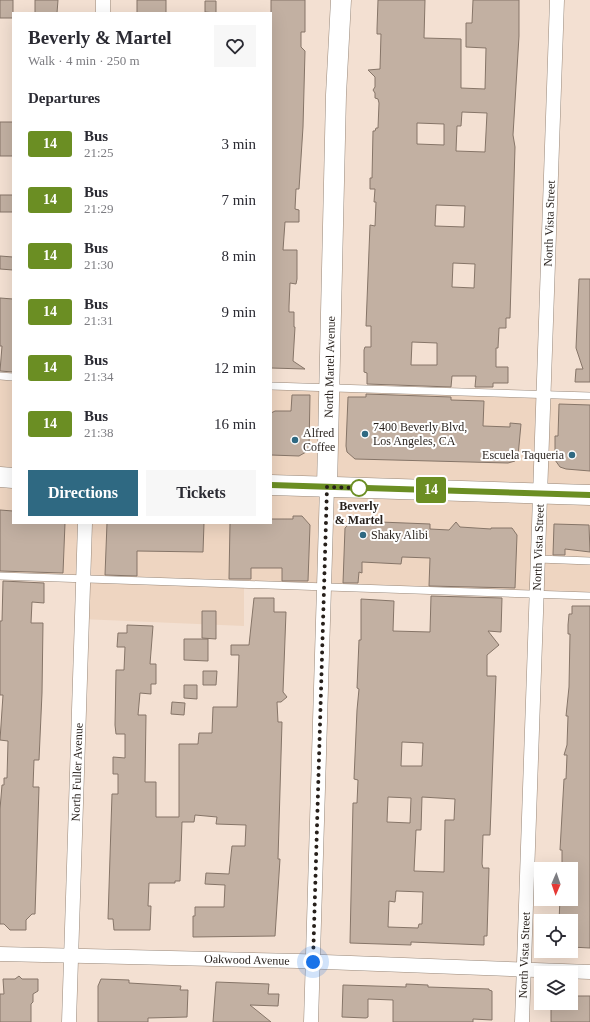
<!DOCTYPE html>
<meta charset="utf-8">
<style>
body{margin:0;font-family:"Times New Roman",serif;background:#f7f7f7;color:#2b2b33;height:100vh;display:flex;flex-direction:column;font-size:15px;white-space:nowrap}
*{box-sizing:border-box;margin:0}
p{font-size:13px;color:#7c7c81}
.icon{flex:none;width:22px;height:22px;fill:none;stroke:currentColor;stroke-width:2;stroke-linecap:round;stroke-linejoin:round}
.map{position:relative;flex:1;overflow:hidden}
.side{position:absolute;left:12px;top:12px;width:260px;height:512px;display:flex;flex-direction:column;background:#fff;border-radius:0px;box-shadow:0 4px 16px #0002}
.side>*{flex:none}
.badge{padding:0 8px;border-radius:3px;font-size:14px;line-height:26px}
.needle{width:26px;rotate:182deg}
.controls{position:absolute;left:534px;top:862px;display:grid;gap:8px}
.controls a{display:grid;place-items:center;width:44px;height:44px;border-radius:0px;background:#fff;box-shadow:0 4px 16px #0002;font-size:20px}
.you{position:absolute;width:20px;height:20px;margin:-10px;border:3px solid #fff;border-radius:50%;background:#1a73e8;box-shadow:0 0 0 6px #1a73e833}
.map>.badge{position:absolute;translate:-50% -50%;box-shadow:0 0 0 2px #fff}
h2{padding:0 16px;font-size:15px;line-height:36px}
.round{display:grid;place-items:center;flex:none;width:42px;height:42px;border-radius:0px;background:#f7f7f7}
.head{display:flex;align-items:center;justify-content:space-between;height:68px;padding:0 16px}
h1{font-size:19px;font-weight:700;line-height:30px}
.cta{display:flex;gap:8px;margin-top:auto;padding:8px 16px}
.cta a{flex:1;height:46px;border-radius:0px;background:#2f6982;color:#fff;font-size:16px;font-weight:700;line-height:46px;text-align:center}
.cta a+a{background:#f7f7f7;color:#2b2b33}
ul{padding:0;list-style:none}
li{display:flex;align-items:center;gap:12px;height:56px;padding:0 16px}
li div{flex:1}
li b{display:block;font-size:15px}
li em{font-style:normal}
li .badge{min-width:44px;font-weight:700;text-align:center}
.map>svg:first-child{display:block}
.built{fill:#eed5c1}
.building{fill:#c2b0a2;stroke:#867568;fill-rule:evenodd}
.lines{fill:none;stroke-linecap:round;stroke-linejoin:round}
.lane-casing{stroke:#98887a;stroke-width:8}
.street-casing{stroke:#98887a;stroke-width:15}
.secondary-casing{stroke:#98887a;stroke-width:21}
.lane{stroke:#fff;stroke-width:7}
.street{stroke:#fff;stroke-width:14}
.secondary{stroke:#fff;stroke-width:20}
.line-casing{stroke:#fff;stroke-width:9}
.line{stroke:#6b8e23;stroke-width:6}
.walk{stroke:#261f1a;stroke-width:4;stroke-dasharray:0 7.2}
.poi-dot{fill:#2f6982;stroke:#fff;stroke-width:1.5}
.stop-dot{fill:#fff;stroke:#6b8e23;stroke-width:2}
.labels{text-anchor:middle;stroke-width:4;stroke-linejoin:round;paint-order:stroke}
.street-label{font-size:12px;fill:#261f1a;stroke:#fff}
.poi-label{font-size:12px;fill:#261f1a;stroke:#fff;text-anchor:start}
.stop-label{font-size:12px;font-weight:bold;fill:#261f1a;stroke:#fff}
</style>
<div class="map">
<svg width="590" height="1022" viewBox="0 0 590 1022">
<rect width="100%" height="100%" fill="#f3e0d2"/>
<!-- built -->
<path class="built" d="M0 375 13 376V523H271V385L590 397V597L244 587V626L81 619V582L0 579Z"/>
<!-- building -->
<path class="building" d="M0 0H13V18H0Z
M35 0H58L57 13H35Z
M137 0H166V13H137Z
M271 0H305V32H301V47L305 51 303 127 299 189H296L295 209 299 210V222H285L283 250H297V279L296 284 290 283 289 306V312H294V327H295L293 361 305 369 271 368Z
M378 0H425L424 38 461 39V88L485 89 486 48 466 47V23H472L473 0H519V36L513 135 515 147 510 318H506V328H499L498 348H496V367H508V383H493V387H475L476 376H452L451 387 367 384V373L364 372V350L365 347H371V326H366L370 225 375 226 376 202H374L375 189H370V178H372L373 131H375L376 128H378L379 103 378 99 375 98V93L373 90 375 87V77L368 70 380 69 381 34H377V29ZM462 112 487 113 485 152 456 151 457 126H461ZM417 123 444 124V145L417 144ZM436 205 465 206 464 227 435 226ZM453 263 475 264 474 288 452 287ZM412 342 437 343V365H411Z
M205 1H216V13L205 12Z
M0 122H13V156H0Z
M0 195H13V212H0Z
M0 256 13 257V270L0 269Z
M579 279H590V382H575L576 369H583L576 348Z
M0 298 13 299V372L0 371 2 346H0Z
M366 394 451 397V400L484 401 483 426 510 427V423L521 424 518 456 515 461 508 463 355 459 347 452 346 446 348 397H366Z
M292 395H310L309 448 306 452 299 456 271 455V413L275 411H291Z
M559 404 590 405V471L566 469 560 467 555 460V436H558Z
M0 510 13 511V523H65L63 573 0 571Z
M293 516H302L310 525 308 581H282V568H251V579H229L230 523H271V519H293Z
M355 521 430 524V529L449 530 456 522 460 527 491 529V528H512L517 535 515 588 429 586 430 558 402 557 401 564 362 562V573L359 572 358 583H343L345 528 351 522Z
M107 523H204L203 552 137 551V576L105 575Z
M554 524 589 525 590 552 565 549V555H553Z
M3 581 44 583V603L32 602 31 623H43L42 693 39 760H34L33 787H39L35 914H32L26 920V930H10L4 924H0V809L2 785H4V778H7L8 741 0 740 3 695H0V621H2Z
M431 596 502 598 501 632 488 631 499 645 487 655V676H496L490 835H483L482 864 483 868H489L487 936H484V945L411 942V945L350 943 353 803H357L358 780 354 779 357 710 359 689 357 688 359 640H361V599L394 601 393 631 430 632ZM402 742 423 743 422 766H401ZM388 797 411 798 410 823 387 822ZM422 797 455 799 454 820H445L444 872 414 871 416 830H421ZM396 891 423 892 422 924H419L418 928 388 927 389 901 395 902Z
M254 598H274V612H286L283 692 287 697 281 702H277L278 722H282L278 859H280L275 936 193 937V916H195V907H224L225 885 205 884 206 873 229 874 232 846H245L246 825 216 824 217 817 195 815 194 822H182L180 881H175V883H149L148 906H151L150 930H114L113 919H108L112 794H118V774H113V757L125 758V734H116L115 725 116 670H124L125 647H117L118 633H127V625L153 626 150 664H156V684H151V694L140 693 138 715H146L145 782H156V817H179V744H198L199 733H212L213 707H237L239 655H231V645H249Z
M572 606H590V948L571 947V921H559L560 899H571V869H562V850H560L564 779H566L567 755H564L567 745 568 716H566L569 687 570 634H568V625L569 614H572Z
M202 611H216V639L202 638Z
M184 639H208V661L184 660Z
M203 671H217L216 685H203Z
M184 685H197V699L184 698Z
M172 702 185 703 184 715 171 714Z
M19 976 22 979H38V991L33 994V1002L31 1004V1022H0V994H4L3 979H15Z
M101 979 129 980V983L181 986 180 990H188L187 1017 148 1018V1022H98V986Z
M216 982 269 984 268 994H279L278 1006 250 1005 271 1022H213Z
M406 984 428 985V987L489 989V990L492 991V1020L473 1019V1022H393V1000L368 999V1017L366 1018 342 1017 343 985 406 987Z
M571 996H590V1022H551V1003H571Z"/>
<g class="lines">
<defs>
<path id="lane" d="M0 376 13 377
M271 386 590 396
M538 559 590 561
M0 576 590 596"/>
<g id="street">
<path d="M103 13V0"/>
<path id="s1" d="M0 954 298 961 590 972"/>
<path id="s2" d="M69 1022 85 523"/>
<path d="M311 1022 327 487"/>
<path id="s3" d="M522 1022 557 0"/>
</g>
<g id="secondary">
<path d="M0 477 13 478"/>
<path d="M271 485 590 495"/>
<path id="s4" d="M327 487 336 95 341 0"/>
</g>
</defs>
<!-- lane casing -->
<use href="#lane" class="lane-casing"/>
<!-- street casing -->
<use href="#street" class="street-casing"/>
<!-- secondary casing -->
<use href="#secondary" class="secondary-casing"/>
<!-- lane -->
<use href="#lane" class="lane"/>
<!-- street -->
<use href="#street" class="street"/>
<!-- secondary -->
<use href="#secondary" class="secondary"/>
</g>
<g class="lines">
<defs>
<path id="line" d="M271 485 590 495"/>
</defs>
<!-- line casing -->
<use href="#line" class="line-casing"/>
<!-- line -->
<use href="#line" class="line"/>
<!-- walk -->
<path class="walk" d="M313 962 327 487 359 488"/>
</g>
<!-- markers -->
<g class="poi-dot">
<circle cx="365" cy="434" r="4"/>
<circle cx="295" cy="440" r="4"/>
<circle cx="572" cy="455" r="4"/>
<circle cx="363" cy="535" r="4"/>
</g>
<circle class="stop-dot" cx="359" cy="488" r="8"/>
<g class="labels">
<!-- street labels -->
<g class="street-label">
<text dy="4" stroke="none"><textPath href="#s3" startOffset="799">North Vista Street</textPath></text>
<text dy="4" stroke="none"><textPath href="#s4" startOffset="120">North Martel Avenue</textPath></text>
<text dy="4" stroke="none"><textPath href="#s3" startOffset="475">North Vista Street</textPath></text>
<text dy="4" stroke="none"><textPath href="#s2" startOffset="250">North Fuller Avenue</textPath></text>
<text dy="4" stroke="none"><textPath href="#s3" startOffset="67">North Vista Street</textPath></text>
<text dy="4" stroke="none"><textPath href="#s1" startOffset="247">Oakwood Avenue</textPath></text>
</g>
<!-- poi labels -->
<g class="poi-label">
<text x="373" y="431">7400 Beverly Blvd,<tspan x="373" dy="14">Los Angeles, CA</tspan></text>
<text x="303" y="437">Alfred<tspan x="303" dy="14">Coffee</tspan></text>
<text x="564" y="459" text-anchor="end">Escuela Taqueria</text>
<text x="371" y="539">Shaky Alibi</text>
</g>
<!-- stop labels -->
<g class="stop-label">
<text x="359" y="510">Beverly<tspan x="359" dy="14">&amp; Martel</tspan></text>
</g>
</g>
</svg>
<div class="controls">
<a><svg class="needle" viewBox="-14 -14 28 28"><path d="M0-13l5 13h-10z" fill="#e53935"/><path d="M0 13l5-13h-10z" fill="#7c7c81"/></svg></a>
<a><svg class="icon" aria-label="locate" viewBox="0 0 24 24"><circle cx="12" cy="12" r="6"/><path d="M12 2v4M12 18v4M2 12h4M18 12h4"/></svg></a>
<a><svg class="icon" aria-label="layers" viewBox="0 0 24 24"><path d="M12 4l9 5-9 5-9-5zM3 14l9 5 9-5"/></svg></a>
</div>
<div class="you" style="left:313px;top:962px"></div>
<b class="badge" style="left:431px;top:490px;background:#6b8e23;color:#fff">14</b>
<section class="side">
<div class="head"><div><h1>Beverly &amp; Martel</h1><p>Walk · 4 min · 250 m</p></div><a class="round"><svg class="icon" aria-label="heart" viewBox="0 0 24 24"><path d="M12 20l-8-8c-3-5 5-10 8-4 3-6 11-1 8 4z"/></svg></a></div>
<h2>Departures</h2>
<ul>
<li><span class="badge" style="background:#6b8e23;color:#fff">14</span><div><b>Bus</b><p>21:25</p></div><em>3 min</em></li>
<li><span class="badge" style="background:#6b8e23;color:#fff">14</span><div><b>Bus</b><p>21:29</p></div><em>7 min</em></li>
<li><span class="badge" style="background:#6b8e23;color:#fff">14</span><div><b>Bus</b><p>21:30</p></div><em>8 min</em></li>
<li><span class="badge" style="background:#6b8e23;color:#fff">14</span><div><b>Bus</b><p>21:31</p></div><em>9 min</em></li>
<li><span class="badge" style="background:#6b8e23;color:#fff">14</span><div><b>Bus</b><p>21:34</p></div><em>12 min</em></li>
<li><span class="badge" style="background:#6b8e23;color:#fff">14</span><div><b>Bus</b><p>21:38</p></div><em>16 min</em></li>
</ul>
<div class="cta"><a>Directions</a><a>Tickets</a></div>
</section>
</div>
